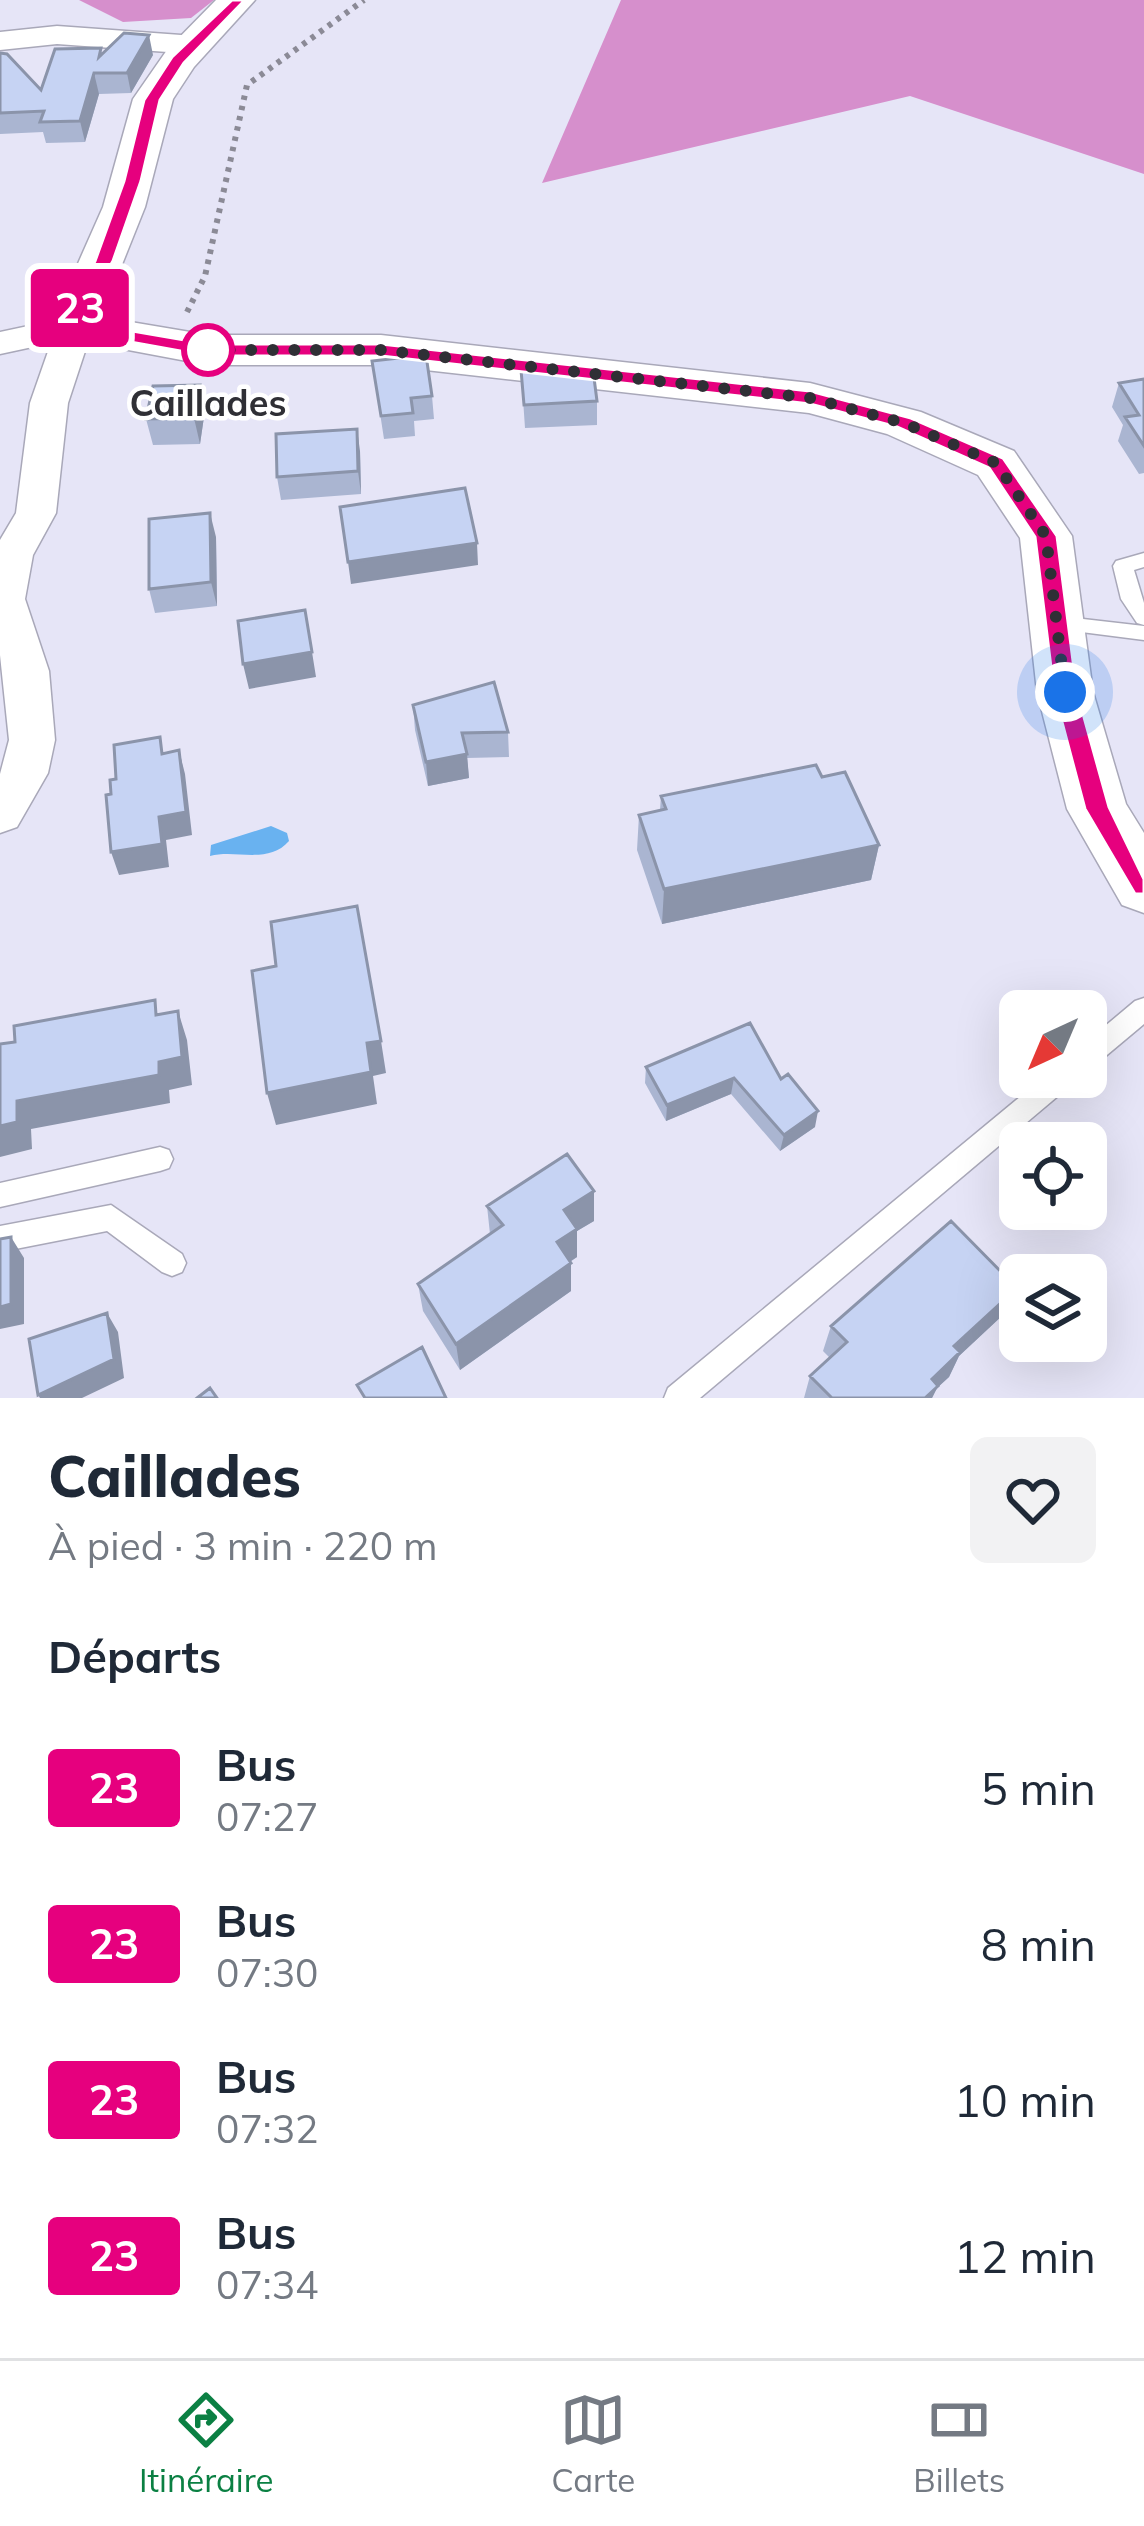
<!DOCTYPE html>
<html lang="fr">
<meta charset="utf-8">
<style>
body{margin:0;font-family:Mulish,sans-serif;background:#f2f2f3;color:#1f2937;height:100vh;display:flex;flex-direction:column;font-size:45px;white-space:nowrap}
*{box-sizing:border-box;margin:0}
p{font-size:39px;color:#747a83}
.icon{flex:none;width:66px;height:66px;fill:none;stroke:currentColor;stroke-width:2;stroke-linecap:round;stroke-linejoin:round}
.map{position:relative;height:1398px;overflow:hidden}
.drawer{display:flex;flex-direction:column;background:#fff;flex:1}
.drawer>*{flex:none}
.badge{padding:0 24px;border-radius:9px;font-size:42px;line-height:78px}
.needle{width:78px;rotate:224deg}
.fabs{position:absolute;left:999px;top:990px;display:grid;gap:24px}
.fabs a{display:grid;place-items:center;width:108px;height:108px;border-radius:18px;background:#fff;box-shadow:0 12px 48px #0002;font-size:60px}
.you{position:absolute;width:60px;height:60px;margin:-30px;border:9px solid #fff;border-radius:50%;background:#1a73e8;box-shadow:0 0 0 18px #1a73e833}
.map>.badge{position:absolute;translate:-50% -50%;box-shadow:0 0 0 6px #fff}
h2{padding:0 48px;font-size:45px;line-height:108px}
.round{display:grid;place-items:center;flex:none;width:126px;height:126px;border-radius:18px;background:#f2f2f3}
.headline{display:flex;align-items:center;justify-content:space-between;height:204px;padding:0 48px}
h1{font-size:57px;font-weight:800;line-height:90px}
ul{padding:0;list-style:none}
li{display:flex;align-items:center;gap:36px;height:156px;padding:0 48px}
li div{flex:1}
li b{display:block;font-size:45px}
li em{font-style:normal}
li .badge{min-width:132px;font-weight:700;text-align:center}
.menu{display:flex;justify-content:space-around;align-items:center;height:168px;border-top:3px solid #e0e1e3;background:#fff;font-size:33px;color:#747a83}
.menu a{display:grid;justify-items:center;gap:6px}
.menu .selected{color:#0b8043}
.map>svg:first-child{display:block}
.forest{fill:#d68fcc}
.water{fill:#69b2f0}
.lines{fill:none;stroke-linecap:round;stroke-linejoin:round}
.service-casing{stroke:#a9a8b9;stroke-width:3}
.minor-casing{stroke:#a9a8b9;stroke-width:3}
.tertiary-casing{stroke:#a9a8b9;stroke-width:3}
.path{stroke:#8b8a96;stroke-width:6;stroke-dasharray:4.5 6;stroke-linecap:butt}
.service{fill:#fff;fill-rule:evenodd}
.minor{fill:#fff;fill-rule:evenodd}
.tertiary{fill:#fff;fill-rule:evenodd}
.wall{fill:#aab5d1}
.shaded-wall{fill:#8b94aa}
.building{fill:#c6d3f3;stroke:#8b94aa;stroke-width:3}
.line{fill:#e6007e;stroke:#fff;stroke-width:3}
.walk{stroke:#2f2f35;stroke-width:12;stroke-dasharray:0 21.6}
.stop-dot{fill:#fff;stroke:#e6007e;stroke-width:6}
.labels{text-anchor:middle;stroke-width:9;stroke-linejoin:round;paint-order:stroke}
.stop-label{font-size:36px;font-weight:bold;fill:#2f2f35;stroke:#fff}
</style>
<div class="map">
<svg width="1144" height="1398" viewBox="0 0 1144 1398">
<rect width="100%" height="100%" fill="#e6e5f7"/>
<!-- forest -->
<path class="forest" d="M79 0H214L191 18 123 22Z
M621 0H1144V174L910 96 542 183Z"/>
<!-- water -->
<path class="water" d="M271 826 287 833 289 841C268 865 236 849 210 856L211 845Z"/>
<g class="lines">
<defs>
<path id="service" d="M1144 553V567L1134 570 1144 603V625L1137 623 1121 599 1113 566 1116 561Z
M1057 616 1144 626V640L1050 628 1047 623 1050 618Z
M1144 998V1024L1095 1065 1086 1068V1042L1135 1001Z
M1044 1077H1075L1071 1085 700 1398H664L668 1388Z
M160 1147 169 1150 173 1159 169 1168 160 1171 0 1207V1183Z
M111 1205 182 1254 186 1263 182 1272 172 1276 162 1272 107 1231 0 1252V1226Z"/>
<path id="minor" d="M57 26 195 36 210 45 195 54 57 44 0 50V32Z
M75 316 88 319 93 327 68 403 56 513 33 555 25 599 49 671 55 740 48 773 17 827 0 833V774L9 740 0 655V540L16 513 30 403 51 343 0 354V332Z"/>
<path id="tertiary" d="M216 0H255L194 67 173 99 145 207 101 317 208 335H381L810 383 921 412 1014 451 1072 536 1093 692 1126 804 1144 833V913L1122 905 1067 809 1037 692 1020 538 978 475 887 434 809 413 381 365H208L59 337 52 327 57 311 103 207 133 99 167 50Z"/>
</defs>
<!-- service casing -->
<use href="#service" class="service-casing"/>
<!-- minor casing -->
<use href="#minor" class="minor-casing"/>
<!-- tertiary casing -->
<use href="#tertiary" class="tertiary-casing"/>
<!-- path -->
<path class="path" d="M187 312 205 276 247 85 364 0"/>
<!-- service -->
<use href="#service" class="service"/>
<!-- minor -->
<use href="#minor" class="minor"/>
<!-- tertiary -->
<use href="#tertiary" class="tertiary"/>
</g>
<!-- wall -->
<path class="wall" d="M0 53 41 90 103 53 153 55 131 93 99 94 85 142 46 143 43 132 0 134Z
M372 361 432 396 434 419 414 421 415 436 384 439Z
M521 370 597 401V425L525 428Z
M1144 379V473L1139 474 1118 441 1123 425 1112 407 1119 383Z
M200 385 205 410 200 444 153 445 146 419Z
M360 451 361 494 281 500 277 477Z
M216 537 217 606 155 613 149 589Z
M413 705 508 732 509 757 467 758 469 778 428 786 415 730Z
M822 777 879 845 871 880 662 924 637 850 639 815 660 810 661 796Z
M646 1067 781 1079 815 1127 780 1151 731 1094 666 1121 645 1083Z
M594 1191V1221L577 1231V1257L570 1262 571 1291 460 1370 423 1311 418 1284 490 1234 487 1206Z
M1004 1314 959 1356 949 1377 937 1388 932 1398H804L810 1376 830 1358 823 1351 831 1326Z"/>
<!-- shaded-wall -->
<path class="shaded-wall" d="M149 35 153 55 131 93 127 73Z
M94 73 99 94 85 142 80 121Z
M200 385 205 410 200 444 194 418Z
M357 429 360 451 361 494 358 471Z
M210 513 216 537 217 606 211 582Z
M477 543 478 565 351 584 348 562Z
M312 652 316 677 249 689 243 664Z
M179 750 185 774 192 835 166 840 169 867 119 875 111 852 159 817Z
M467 754 469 778 428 786 426 762Z
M879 845 871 880 662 924 664 889Z
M178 1011 187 1040 192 1085 169 1090 170 1103 31 1129 32 1149 0 1157V1126L17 1101 159 1062Z
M381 1041 386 1073 373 1076 377 1104 276 1125 267 1093 367 1043Z
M734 1078 731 1094 666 1121 667 1105Z
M818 1111 815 1127 780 1151 784 1135Z
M594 1191V1221L577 1231V1257L557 1270V1242L564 1210Z
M11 1237 24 1258V1324L0 1329V1307Z
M571 1263V1291L460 1370 456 1344Z
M1017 1288 1004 1314 959 1356 949 1377 937 1388 932 1398H923L932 1379 954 1346Z
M107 1313 118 1332 124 1378 82 1398H40L38 1395Z"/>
<!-- building -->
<path class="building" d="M124 33 149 35 127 73H94L80 121 40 122 44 111 0 113V53L7 54 41 90 55 49 101 48 99 57Z
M426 355 432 396 411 398 413 413 381 416 372 361Z
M521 370H593L597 401 524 405Z
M1144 379V446L1125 417 1139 415 1119 383Z
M200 385 194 418 146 419 153 386Z
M357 429 358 471 277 477 276 434Z
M465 488 477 543 348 562 340 507Z
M210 513 211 582 149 589V519Z
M305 610 312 652 243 664 238 621Z
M494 682 508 732 462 733 467 754 426 762 413 705Z
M160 737 162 754 179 750 186 812 159 817 162 844 111 852 106 795 111 794 110 780 116 779 114 745Z
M816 765 822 777 845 772 879 845 664 889 639 815 666 809 661 796Z
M357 906 381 1041 367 1043 371 1072 267 1093 252 971 276 966 271 922Z
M155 1000 156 1015 178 1011 182 1057 159 1062V1075L17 1101V1122L0 1126V1044L15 1042 14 1026Z
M750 1023 781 1079 788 1074 818 1111 784 1135 734 1078 667 1105 646 1067Z
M567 1154 594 1191 564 1210 577 1229 557 1242 571 1263 456 1344 418 1284 503 1225 487 1206Z
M951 1221 1017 1288 954 1346 960 1352 932 1379 938 1386 925 1398H832L810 1376 847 1342 831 1326Z
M11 1237V1304L0 1307V1239Z
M107 1313 114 1359 38 1395 29 1339Z
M422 1347 446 1398H365L357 1385Z
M210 1388 217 1398H197Z"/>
<!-- line -->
<path class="line" d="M232 0H245L184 63 160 100 141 181 113 261 91 299 86 323 208 344H381L810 391 911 418 1003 458 1057 536 1077 692 1109 807 1144 879V894H1135L1085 809 1054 692 1035 537 989 468 897 427 810 404 381 356H208L69 331 73 299 95 261 124 181 144 100 172 57Z"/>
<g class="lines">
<!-- walk -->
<path class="walk" d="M208 350H381L810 398 904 423 996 463 1046 536 1065 692"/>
</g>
<!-- markers -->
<circle class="stop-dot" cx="208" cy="350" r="24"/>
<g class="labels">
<!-- stop labels -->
<g class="stop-label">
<text x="208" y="416">Caillades</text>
</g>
</g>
</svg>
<div class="fabs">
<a><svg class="needle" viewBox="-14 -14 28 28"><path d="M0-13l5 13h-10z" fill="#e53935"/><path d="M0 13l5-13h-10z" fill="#747a83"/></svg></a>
<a><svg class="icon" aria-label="locate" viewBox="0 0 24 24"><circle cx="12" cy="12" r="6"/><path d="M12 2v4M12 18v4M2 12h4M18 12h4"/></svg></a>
<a><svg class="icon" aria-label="layers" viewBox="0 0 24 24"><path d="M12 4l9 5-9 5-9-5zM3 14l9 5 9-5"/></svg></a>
</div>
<div class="you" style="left:1065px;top:692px"></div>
<b class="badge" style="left:80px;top:308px;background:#e6007e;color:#fff">23</b>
</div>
<section class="drawer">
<div class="headline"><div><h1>Caillades</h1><p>À pied · 3 min · 220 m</p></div><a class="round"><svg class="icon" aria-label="heart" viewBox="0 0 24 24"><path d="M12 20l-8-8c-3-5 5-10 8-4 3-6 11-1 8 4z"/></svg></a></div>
<h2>Départs</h2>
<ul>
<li><span class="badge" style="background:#e6007e;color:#fff">23</span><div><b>Bus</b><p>07:27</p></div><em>5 min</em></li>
<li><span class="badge" style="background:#e6007e;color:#fff">23</span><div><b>Bus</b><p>07:30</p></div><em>8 min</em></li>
<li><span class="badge" style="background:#e6007e;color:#fff">23</span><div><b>Bus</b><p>07:32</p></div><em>10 min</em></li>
<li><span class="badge" style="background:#e6007e;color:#fff">23</span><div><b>Bus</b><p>07:34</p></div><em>12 min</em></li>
</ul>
</section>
<nav class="menu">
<a class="selected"><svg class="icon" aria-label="directions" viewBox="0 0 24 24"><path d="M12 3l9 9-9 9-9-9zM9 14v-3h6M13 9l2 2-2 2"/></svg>Itinéraire</a>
<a><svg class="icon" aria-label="map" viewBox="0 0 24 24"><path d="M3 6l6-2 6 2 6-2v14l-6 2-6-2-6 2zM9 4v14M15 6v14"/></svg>Carte</a>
<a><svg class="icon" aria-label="tickets" viewBox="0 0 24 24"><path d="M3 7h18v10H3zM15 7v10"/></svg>Billets</a>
</nav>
